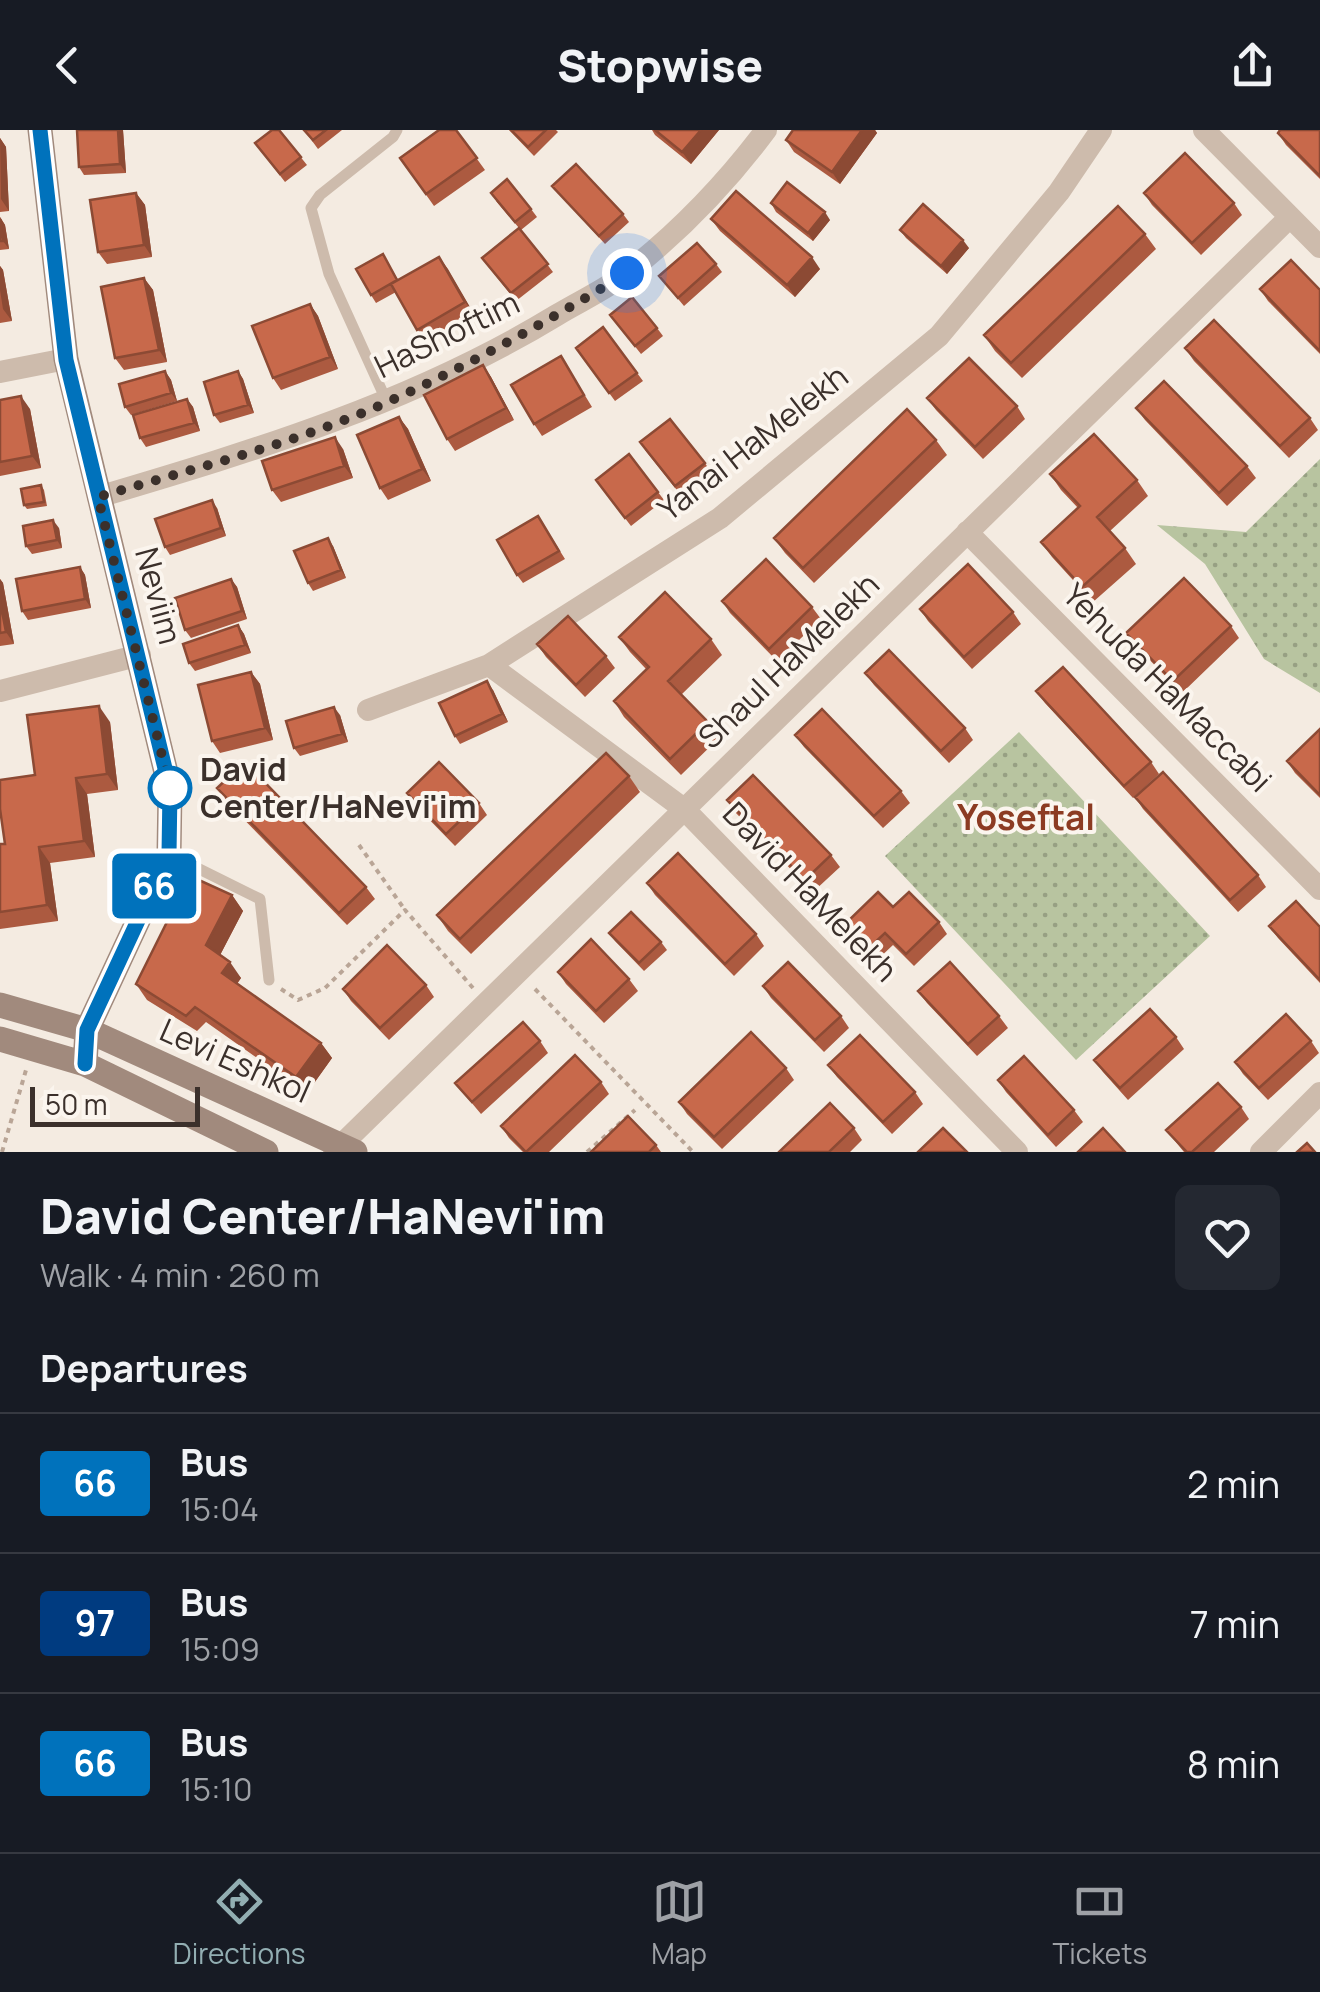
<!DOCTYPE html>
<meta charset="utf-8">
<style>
body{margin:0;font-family:Manrope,sans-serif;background:#242831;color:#f1f3f6;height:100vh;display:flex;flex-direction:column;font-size:38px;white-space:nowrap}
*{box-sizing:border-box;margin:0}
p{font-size:32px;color:#9ea1a6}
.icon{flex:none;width:55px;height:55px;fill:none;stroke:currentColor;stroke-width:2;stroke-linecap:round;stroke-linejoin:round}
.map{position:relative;height:1022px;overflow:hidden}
.side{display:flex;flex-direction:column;background:#171b24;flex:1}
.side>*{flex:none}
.badge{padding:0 20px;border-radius:8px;font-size:35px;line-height:65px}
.scale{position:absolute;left:30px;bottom:25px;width:170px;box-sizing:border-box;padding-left:10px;border:5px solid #3b302b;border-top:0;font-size:28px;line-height:35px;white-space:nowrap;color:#3b302b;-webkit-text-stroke:8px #fbf5ee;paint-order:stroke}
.you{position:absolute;width:50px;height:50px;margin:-25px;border:8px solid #fff;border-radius:50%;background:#1a73e8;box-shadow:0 0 0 15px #1a73e833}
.map>.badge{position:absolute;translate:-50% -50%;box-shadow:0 0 0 5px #fff}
h2{padding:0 40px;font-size:38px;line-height:90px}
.round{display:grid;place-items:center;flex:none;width:105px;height:105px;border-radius:15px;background:#242831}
.summary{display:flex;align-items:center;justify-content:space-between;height:170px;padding:0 40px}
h1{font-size:48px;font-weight:800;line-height:75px}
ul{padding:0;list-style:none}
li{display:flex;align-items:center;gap:30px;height:140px;padding:0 40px;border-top:2px solid #363941}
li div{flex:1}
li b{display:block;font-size:38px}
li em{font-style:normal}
li .badge{min-width:110px;font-weight:700;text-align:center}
header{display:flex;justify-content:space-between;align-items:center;height:130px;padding:0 40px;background:#171b24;font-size:45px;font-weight:800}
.tabs{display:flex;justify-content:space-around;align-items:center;height:140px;border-top:2px solid #363941;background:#171b24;font-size:28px;color:#9ea1a6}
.tabs a{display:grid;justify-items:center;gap:5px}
.tabs .current{color:#92aeb2}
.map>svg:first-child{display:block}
.green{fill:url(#green-dots)}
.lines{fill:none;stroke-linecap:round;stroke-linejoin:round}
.path{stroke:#b9a596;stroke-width:4;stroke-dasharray:5 5;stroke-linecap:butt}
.lane{stroke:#cdbbac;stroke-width:11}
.street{stroke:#cdbbac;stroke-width:22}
.secondary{stroke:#a18a7d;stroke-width:25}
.wall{fill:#ac5a40}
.shaded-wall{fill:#8c4a34}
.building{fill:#c8694b;stroke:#8c4a34;stroke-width:2.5}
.line-casing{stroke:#fff;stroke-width:22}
.line{stroke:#0072bc;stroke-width:15}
.walk{stroke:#3b302b;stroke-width:10;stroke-dasharray:0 18}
.stop-dot{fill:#fff;stroke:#0072bc;stroke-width:5}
.labels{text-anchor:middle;stroke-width:8;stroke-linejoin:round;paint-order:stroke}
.street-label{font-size:32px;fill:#3b302b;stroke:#fbf5ee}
.stop-label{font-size:32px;font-weight:bold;fill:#3b302b;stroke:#fbf5ee;text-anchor:start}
.neighbourhood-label{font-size:35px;font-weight:bold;fill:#8c3b22;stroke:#fbf5ee}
</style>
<header><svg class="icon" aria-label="back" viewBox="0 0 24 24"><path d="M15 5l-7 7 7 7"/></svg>Stopwise<svg class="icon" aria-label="share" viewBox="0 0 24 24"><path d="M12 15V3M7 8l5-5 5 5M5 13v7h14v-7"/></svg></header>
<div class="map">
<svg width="1320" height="1022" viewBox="0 0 1320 1022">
<defs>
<pattern id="green-dots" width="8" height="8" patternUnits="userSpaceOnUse" patternTransform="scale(2.5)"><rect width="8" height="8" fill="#b8c4a0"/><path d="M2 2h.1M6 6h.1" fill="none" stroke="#97a083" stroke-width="1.8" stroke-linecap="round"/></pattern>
</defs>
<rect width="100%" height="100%" fill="#f4ebe1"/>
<!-- green -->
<path class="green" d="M1320 329V563L1264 529 1205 434 1157 395 1246 402Z
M1019 602 1210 806 1076 930 885 726Z"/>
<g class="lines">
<!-- path -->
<path class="path" d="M359 715 405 780
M281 859 298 870 325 858 405 780 473 858
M535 859 693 1022
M2 1022 26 940
M587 1022 635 980"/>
<!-- lane -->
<path class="lane" d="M387 272 329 144 311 78 320 65 393 7 397 0
M169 724 260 769 269 850"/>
<!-- street -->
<path class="street" d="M1204 0 1320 117
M0 242 66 229
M98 367C257 320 414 272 557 185 580 171 607 159 628 142 679 102 727 52 766 0
M967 402 1320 759
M489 535 684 679 1017 1022
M0 561 140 525
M368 580 489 535 720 388 939 206 1059 62 1101 0
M334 1022 1290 87
M1261 1022 1320 963"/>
<!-- secondary -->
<path class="secondary" d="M40 0 66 229 170 659 169 724 87 900 85 934
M0 875 87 900 355 1022
M0 909 85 934 266 1022"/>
</g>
<!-- wall -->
<path class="wall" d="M123 0 126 43 84 45 79 37Z
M279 0 307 35 285 52 255 13Z
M304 0H342L318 19Z
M456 0 485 40 434 76 400 28Z
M509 0H556L558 2 534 26Z
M652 0H719L691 34 655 5Z
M793 0H875L877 3 840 54 794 22 786 10Z
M1320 0V49L1286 15 1278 3Z
M0 8 6 17 9 81 0 82Z
M552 56 623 84 629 92 605 114Z
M136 63 145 75 152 127 107 134 98 122Z
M1144 63 1234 73 1242 85 1201 125 1152 75Z
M496 71 531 79 537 87 521 100 553 142 516 171 488 136 519 98Z
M771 73 830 90 813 111 776 82Z
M0 87 5 95 9 119 0 120Z
M711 89 820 139 795 167 720 101Z
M900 100 969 118 947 144 906 108Z
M1145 104 1156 119 1022 248 995 221 984 205Z
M383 124 398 150 439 127 474 184 425 212 396 162 376 173 371 165Z
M716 134 722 142 684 176 659 146Z
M0 136 3 140 12 191 0 193Z
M144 148 153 160 167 232 124 240 115 228Z
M1260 159 1320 160V224L1268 171Z
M310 174 318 186 338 239 281 260 273 248Z
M610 185 657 198 663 206 641 224Z
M603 197 643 251 615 271 576 218Z
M1185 218 1310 288 1318 300 1289 328 1194 231Z
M561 226 592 277 542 306 534 294Z
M483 235 491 247 514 290 455 321 447 309Z
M165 241 171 250 177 271 131 285 125 277Z
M238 241 243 249 254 283 220 293 214 285Z
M927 268 1017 276 1025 289 983 329 936 280Z
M187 269 193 277 200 301 146 317 140 308Z
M0 270 30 279 41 338 0 346Z
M1136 278 1247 336 1256 348 1227 376 1145 290Z
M399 287 408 299 431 351 388 370 380 358Z
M936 310 947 325 814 453 785 423 774 408Z
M343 319 353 348 281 372 272 360Z
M645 320 705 333 710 341 680 364Z
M629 324 664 370 631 396 596 350Z
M1050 344 1137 350 1148 366 1110 401 1125 418 1136 434 1093 472 1052 427 1041 412 1078 378 1061 360Z
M41 355 44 360 47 376 27 379 24 375Z
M217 378 226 406 170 425 165 417Z
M538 386 565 429 523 453 517 445Z
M59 398 62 418 32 424 26 416Z
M333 416 346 448 313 461 308 453Z
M80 437 85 445 91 478 28 490 22 481Z
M0 449 3 453 14 514 0 516Z
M231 449 237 457 247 489 191 508 185 500Z
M722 471 812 477 821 489 777 531 730 483Z
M920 479 1013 482 1021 494 972 539 928 491Z
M238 495 244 504 251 523 195 541 189 533Z
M1231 496 1239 508 1182 563 1135 515 1126 503Z
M619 507 711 509 722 525 681 565 708 592 719 608 681 645 624 587 614 571 646 539 630 522Z
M537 514 606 526 615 538 585 567 546 527Z
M251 542 260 554 273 610 220 623 212 611Z
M865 543 965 598 973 610 949 633 874 555Z
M493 560 508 592 460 614 455 606Z
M1036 561 1151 632 1159 644 1133 668 1045 573Z
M340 585 348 612 300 626 294 618Z
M110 592 118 660 87 664 95 727 50 733 58 791 0 799V714H5L35 645Z
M1320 599V668L1295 643 1287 631Z
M795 605 901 661 910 673 883 698 804 617Z
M629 646 640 662 471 824 448 801 437 785Z
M217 658 366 757 375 769 347 795 225 670Z
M407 663 479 673 487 685 455 716 415 675Z
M1135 667 1258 745 1266 757 1238 782 1143 679Z
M727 670 831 725 840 737 813 762 735 682Z
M647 753 756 804 764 816 734 846 655 765Z
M232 765 243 781 220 825 241 848 237 854 321 913 332 928 307 963 206 892 197 901 147 870 136 854Z
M893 777 939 792 947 804 914 836 893 815 877 830 854 806 845 794Z
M1269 796 1320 797V853L1278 808Z
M609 803 661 812 667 820 644 841 615 811Z
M558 842 629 849 638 861 604 893 566 854Z
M426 855 434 867 389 910 351 871 343 859Z
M763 856 841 886 849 898 824 922 771 868Z
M918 861 999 886 1008 898 977 926 927 873Z
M1176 907 1184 919 1128 970 1103 942 1094 930Z
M540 911 548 923 481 984 455 953Z
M1311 911 1319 923 1268 970 1243 944 1235 932Z
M828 935 915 962 923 974 892 1004 837 947Z
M786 938 794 950 722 1019 687 984 679 972Z
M998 950 1074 980 1083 992 1056 1017 1006 962Z
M601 952 609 964 549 1022H523L509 1008 501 996Z
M1241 977 1249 989 1214 1022H1184L1166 1000Z
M854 998 862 1010 850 1022H779Z
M656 1015 661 1022H591Z"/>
<!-- shaded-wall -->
<path class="shaded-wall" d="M118 0H123L126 43 120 34Z
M701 0H719L691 34 682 22Z
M862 0H875L877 3 840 54 832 42Z
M0 8 6 17 9 81 1 69Z
M136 63 145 75 152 127 144 115Z
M825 82 830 90 813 111 808 103Z
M0 87 5 95 9 119 3 111Z
M963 110 969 118 947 144 941 136Z
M439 127 448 139 474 184 465 172Z
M812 127 820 139 795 167 787 155Z
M0 136 3 140 12 191 3 179 0 160Z
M144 148 153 160 167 232 159 220Z
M310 174 318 186 338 239 330 227Z
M483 235 491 247 514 290 506 278Z
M165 241 171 250 177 271 171 263Z
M238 241 243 249 254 283 248 275Z
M21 266 30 279 41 338 32 326Z
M187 269 193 277 200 301 194 293Z
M399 287 408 299 431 351 422 339Z
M335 307 343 319 353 348 344 336Z
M212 370 217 378 226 406 221 398Z
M53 390 59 398 62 418 57 410Z
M328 408 333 416 346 448 341 440Z
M80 437 85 445 91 478 85 469Z
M0 449 3 453 14 514 6 502 0 471Z
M231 449 237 457 247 489 242 481Z
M238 495 244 504 251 523 245 515Z
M251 542 260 554 273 610 265 598Z
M487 551 493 560 508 592 502 584Z
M99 576 110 592 118 660 107 644Z
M334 577 340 585 348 612 342 604Z
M76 648 87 664 95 727 84 711Z
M39 717 50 733 58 791 47 775Z
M232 765 243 781 217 831 206 815Z
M230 832 241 848 233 859 222 843Z
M321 913 332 928 307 963 296 947Z"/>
<!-- building -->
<path class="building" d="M77 0H118L120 34 79 37Z
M272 0H279L301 27 280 44 255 13Z
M304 0H326L313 10Z
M439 0H456L477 28 426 64 400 28Z
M511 0H546L528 17Z
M655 0H701L682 22Z
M793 0H862L832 42 786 10Z
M1280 0H1320V46L1278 3Z
M1185 23 1234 73 1192 113 1144 63Z
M576 34 623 84 599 106 552 56Z
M507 49 531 79 515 92 491 63Z
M787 52 825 82 808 103 771 73Z
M736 61 812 127 787 155 711 89Z
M136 63 144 115 98 122 90 70Z
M923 74 963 110 941 136 900 100Z
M1118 76 1145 104 1011 233 984 205Z
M0 89 3 111H0Z
M519 98 548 134 511 163 482 128Z
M697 113 716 134 678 168 659 146Z
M383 124 397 150 371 165 356 139Z
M439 127 465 172 417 200 391 154Z
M1291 130 1320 160V221L1260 159Z
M144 148 159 220 115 228 101 157Z
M632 167 657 198 635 216 610 185Z
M310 174 330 227 273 248 252 196Z
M1214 190 1310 288 1280 316 1185 218Z
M603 197 637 243 609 263 576 218Z
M561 226 584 265 534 294 511 255Z
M969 228 1017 276 975 317 927 268Z
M483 235 506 278 447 309 424 265Z
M165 241 171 263 125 277 119 254Z
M238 241 248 275 214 285 204 252Z
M1164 251 1247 336 1219 363 1136 278Z
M21 266 32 326 0 332V270Z
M187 269 194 293 140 308 133 285Z
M907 279 936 310 803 438 774 408Z
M399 287 422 339 380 358 357 305Z
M670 289 705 333 675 356 640 312Z
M1094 304 1137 350 1097 387 1125 418 1082 457 1041 412 1080 376 1050 344Z
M335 307 344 336 272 360 262 331Z
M629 324 658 362 625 388 596 350Z
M41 355 44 372 24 375 21 359Z
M212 370 221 398 165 417 155 389Z
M538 386 559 421 517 445 497 410Z
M53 390 57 410 26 416 23 396Z
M328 408 341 440 308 453 294 421Z
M766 429 812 477 769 519 722 471Z
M968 434 1013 482 964 527 920 479Z
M80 437 85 469 22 481 16 449Z
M1184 448 1231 496 1173 551 1126 503Z
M231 449 242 481 185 500 175 468Z
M665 462 711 509 668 551 708 592 670 629 614 571 649 537 619 507Z
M0 471 6 502 0 503Z
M568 486 606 526 576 555 537 514Z
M238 495 245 515 189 533 183 514Z
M889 520 965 598 941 621 865 543Z
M1063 537 1151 632 1124 656 1036 561Z
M251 542 265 598 212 611 198 555Z
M487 551 502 584 455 606 439 573Z
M99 576 107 644 76 648 84 711 39 717 47 775 0 782V714H5L0 679V650L35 645 27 585Z
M334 577 342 604 294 618 286 591Z
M822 579 901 661 874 686 795 605Z
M1320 599V665L1287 631Z
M606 623 629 646 460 809 437 785Z
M245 632 366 757 339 783 217 658Z
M439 632 479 673 446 704 407 663Z
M1163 642 1258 745 1230 770 1135 667Z
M753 645 831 725 805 750 727 670Z
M678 723 756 804 725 834 647 753Z
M190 746 232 765 206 815 230 832 222 843 321 913 296 947 195 877 186 886 136 854Z
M878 762 893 777 909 762 939 792 906 824 885 803 869 818 845 794Z
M1296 771 1320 797V850L1269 796Z
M631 782 661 812 639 833 609 803Z
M591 809 629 849 596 881 558 842Z
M387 815 426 855 380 898 343 859Z
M788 832 841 886 815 910 763 856Z
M950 832 999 886 968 914 918 861Z
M1150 879 1176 907 1120 958 1094 930Z
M1286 884 1311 911 1259 958 1235 932Z
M523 892 540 911 472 972 455 953Z
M751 902 786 938 714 1007 679 972Z
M860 905 915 962 883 992 828 935Z
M575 925 601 952 526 1022 501 996Z
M1024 926 1074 980 1048 1005 998 950Z
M1218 953 1241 977 1192 1022H1187L1166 1000Z
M830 973 854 998 829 1022H779Z
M628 986 656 1015 649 1022H591Z
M943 998 967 1022H918Z
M1103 998 1125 1022H1078Z
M1307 1013 1315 1022H1297Z"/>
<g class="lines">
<defs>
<path id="line" d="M40 0 66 230 170 659 169 724 87 900 85 934"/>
</defs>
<!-- line casing -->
<use href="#line" class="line-casing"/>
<!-- line -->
<use href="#line" class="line"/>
<!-- walk -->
<path class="walk" d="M170 658 98 367C196 338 297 313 390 271 473 233 550 190 627 143"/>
</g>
<!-- markers -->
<circle class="stop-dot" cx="170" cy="658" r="20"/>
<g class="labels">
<!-- street labels -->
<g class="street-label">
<text transform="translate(447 205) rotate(-26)" y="11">HaShoftim</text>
<text transform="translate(753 313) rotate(-38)" y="11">Yanai HaMelekh</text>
<text transform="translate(158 466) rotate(75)" y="11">Neviim</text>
<text transform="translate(789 531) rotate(-44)" y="11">Shaul HaMelekh</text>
<text transform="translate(1167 558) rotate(45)" y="11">Yehuda HaMaccabi</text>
<text transform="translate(810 762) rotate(46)" y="11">David HaMelekh</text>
<text transform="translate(235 931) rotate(24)" y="11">Levi Eshkol</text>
</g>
<!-- stop labels -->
<g class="stop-label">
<text x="200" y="651">David<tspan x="200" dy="37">Center/HaNevi'im</tspan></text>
</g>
<!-- neighbourhood labels -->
<g class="neighbourhood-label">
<text x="1026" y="700">Yoseftal</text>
</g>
</g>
</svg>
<div class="scale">50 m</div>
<div class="you" style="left:627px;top:143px"></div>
<b class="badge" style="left:154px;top:756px;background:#0072bc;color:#fff">66</b>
</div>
<section class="side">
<div class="summary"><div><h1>David Center/HaNevi'im</h1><p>Walk · 4 min · 260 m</p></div><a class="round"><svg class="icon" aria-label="heart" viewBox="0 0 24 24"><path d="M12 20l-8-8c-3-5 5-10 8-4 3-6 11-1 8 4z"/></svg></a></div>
<h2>Departures</h2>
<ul>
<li><span class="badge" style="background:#0072bc;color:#fff">66</span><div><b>Bus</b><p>15:04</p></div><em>2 min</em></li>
<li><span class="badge" style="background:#003b80;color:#fff">97</span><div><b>Bus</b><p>15:09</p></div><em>7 min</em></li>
<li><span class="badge" style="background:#0072bc;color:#fff">66</span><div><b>Bus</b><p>15:10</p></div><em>8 min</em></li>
</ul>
</section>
<nav class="tabs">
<a class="current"><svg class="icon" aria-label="directions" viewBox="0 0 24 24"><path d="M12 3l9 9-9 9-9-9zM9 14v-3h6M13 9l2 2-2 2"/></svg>Directions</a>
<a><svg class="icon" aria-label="map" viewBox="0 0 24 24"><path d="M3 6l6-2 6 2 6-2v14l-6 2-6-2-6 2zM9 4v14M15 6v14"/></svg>Map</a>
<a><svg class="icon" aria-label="tickets" viewBox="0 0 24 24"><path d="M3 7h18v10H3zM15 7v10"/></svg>Tickets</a>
</nav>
